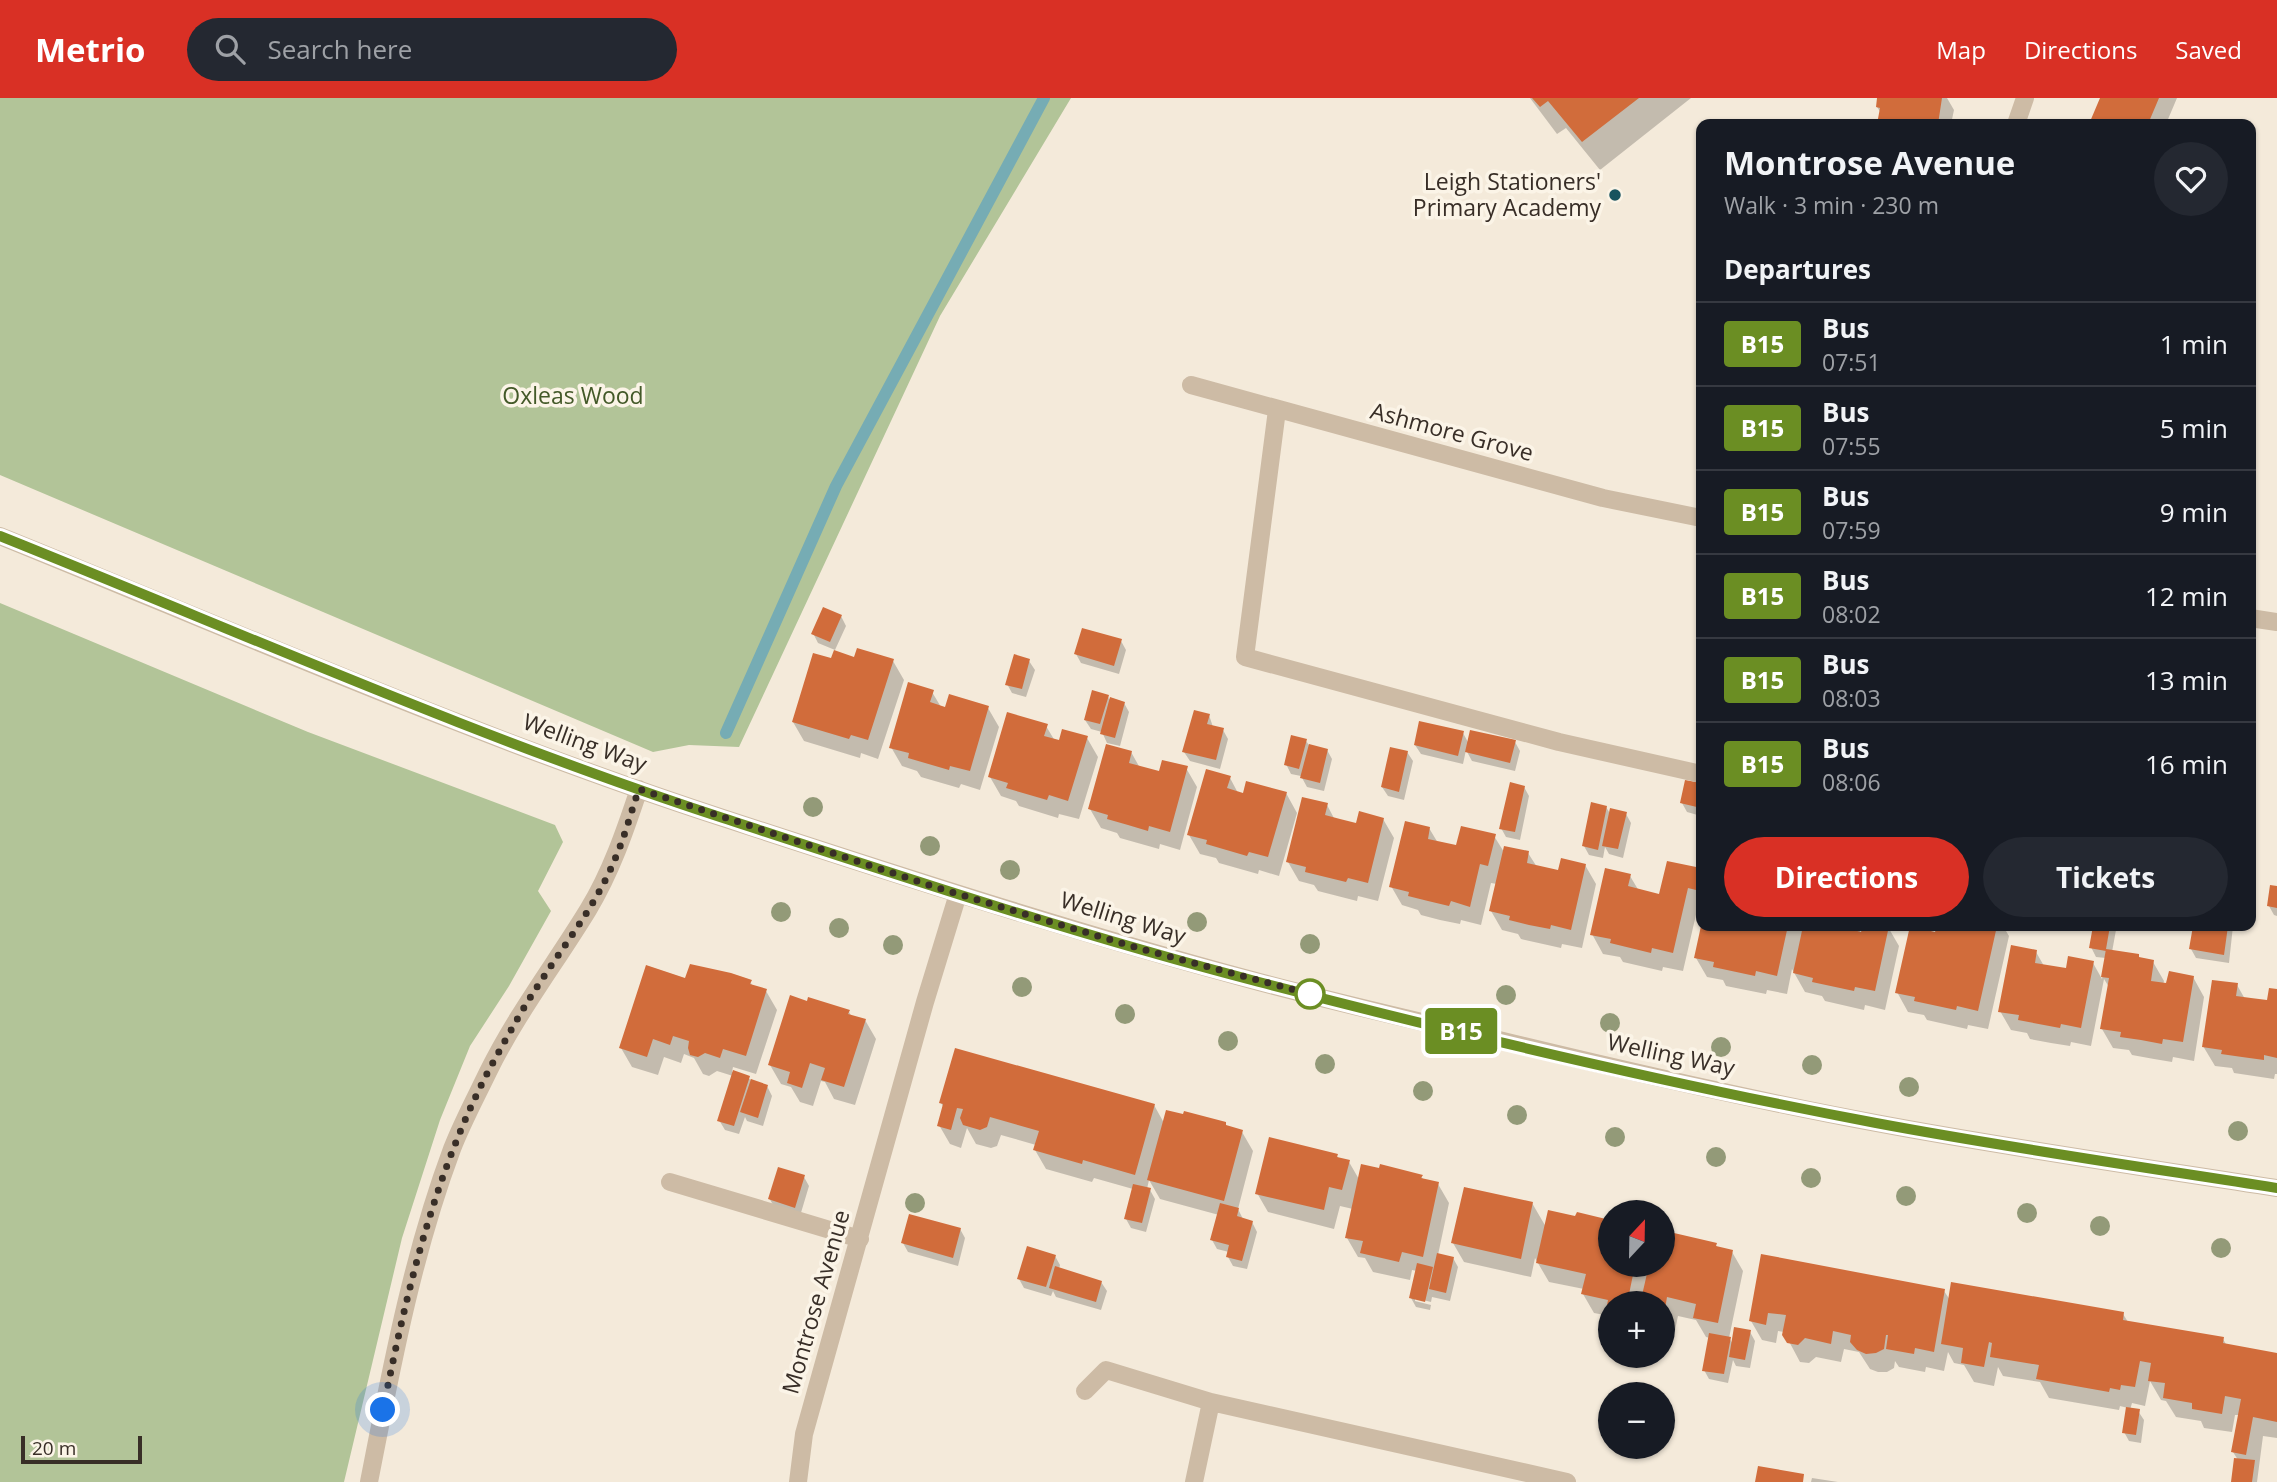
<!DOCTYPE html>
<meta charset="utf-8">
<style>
body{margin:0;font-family:"Open Sans",sans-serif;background:#242831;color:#f1f3f6;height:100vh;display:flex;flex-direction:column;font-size:26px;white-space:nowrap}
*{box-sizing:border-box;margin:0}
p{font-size:23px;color:#9ea1a6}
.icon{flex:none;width:38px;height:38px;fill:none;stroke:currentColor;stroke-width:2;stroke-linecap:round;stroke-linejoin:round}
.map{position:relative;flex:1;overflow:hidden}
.side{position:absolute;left:1696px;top:21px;width:560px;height:812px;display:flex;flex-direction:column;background:#171b24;border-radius:14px;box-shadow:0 2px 5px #0004}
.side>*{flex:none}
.badge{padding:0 14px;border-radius:5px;font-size:24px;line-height:46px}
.needle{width:46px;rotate:22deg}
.fabs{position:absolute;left:1598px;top:1102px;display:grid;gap:14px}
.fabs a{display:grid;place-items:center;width:77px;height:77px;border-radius:50%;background:#171b24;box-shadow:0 2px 5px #0004;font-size:35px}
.scale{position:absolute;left:21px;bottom:18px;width:121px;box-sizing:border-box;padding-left:7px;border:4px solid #382e27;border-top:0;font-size:19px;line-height:24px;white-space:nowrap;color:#382e27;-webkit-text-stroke:5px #fbf4e7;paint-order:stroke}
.you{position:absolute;width:35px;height:35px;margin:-18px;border:5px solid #fff;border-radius:50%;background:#1a73e8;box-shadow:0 0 0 10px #1a73e833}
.map>.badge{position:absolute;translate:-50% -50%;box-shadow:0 0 0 4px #fff}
h2{padding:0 28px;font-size:26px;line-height:63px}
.round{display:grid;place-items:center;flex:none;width:74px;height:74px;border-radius:37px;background:#242831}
.overview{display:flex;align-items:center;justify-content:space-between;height:119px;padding:0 28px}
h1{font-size:33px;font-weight:700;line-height:52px}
.primary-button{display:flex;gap:14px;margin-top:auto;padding:14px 28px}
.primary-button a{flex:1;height:80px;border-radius:42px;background:#d93025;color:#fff;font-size:28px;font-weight:700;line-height:80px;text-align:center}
.primary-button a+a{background:#242831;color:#f1f3f6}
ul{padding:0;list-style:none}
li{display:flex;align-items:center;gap:21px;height:84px;padding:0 28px;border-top:2px solid #363941}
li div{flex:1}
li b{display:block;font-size:26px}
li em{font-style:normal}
li .badge{min-width:77px;font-weight:700;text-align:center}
header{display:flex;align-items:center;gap:42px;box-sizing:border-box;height:98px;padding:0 35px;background:#d93025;color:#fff}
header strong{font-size:33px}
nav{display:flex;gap:38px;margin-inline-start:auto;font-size:24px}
.search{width:490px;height:63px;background:#242831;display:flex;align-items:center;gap:18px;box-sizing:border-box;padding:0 24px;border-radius:38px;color:#9ea1a6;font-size:26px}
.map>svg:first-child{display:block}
.green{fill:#b2c498}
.shadow{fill:#0003}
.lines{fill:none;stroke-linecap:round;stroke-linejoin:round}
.stream{stroke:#76acb4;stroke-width:12}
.building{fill:#d16c3b}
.minor{stroke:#cdbba5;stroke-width:18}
.tree{fill:#939a78}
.line-casing{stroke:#fff;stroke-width:16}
.line{stroke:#6b8e23;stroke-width:10}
.walk{stroke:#382e27;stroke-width:7;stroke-dasharray:0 12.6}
.poi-dot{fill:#18535e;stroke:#fbf4e7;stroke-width:2.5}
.stop-dot{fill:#fff;stroke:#6b8e23;stroke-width:3.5}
.labels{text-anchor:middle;stroke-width:7;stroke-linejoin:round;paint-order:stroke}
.poi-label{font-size:23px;fill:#382e27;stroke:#fbf4e7;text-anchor:end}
.park-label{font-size:23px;fill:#435928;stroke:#fbf4e7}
.street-label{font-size:23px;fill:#382e27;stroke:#fbf4e7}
</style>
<header>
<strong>Metrio</strong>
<div class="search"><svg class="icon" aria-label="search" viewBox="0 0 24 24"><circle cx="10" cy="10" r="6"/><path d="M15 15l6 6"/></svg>Search here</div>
<nav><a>Map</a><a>Directions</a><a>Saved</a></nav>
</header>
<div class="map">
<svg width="2277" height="1384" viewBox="0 0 2277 1384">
<rect width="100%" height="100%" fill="#f4eada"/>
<!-- green -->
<path class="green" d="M0 0H1071L940 218 739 649 689 647 653 654 0 377Z
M0 505 308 634 555 727 563 744 538 793 551 813 509 888 470 948 440 1022 402 1140 344 1384H0Z"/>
<!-- shadow -->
<path class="shadow" d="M1530 0H1691L1600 72 1566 30 1557 36Z
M1879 0H1947L1954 12 1951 26H1879L1881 15 1877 9Z
M2102 0H2177L2166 26H2091Z
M841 518 846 528 835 552 818 545 813 535Z
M1121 543 1126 552 1119 576 1081 565 1076 556Z
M855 561 893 563 904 582 878 661 861 655 860 660 804 643 793 624 832 562Z
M1029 563 1035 572 1026 599 1012 595 1007 586Z
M932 594 941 609 988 610 999 629 980 692 961 686 959 690 921 679 917 673 902 668 891 649Z
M1108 598 1109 601 1124 605 1129 614 1120 648 1107 645 1102 634 1091 631 1085 622Z
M1209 617 1213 629 1223 632 1228 641 1220 671 1190 663 1184 654Z
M1046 628 1055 643 1087 640 1098 659 1079 721 1059 716 1058 720 1019 708 1016 703 1001 698 990 679Z
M1463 635 1469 646 1515 644 1520 653 1515 673 1472 663 1466 652 1463 666 1421 656 1415 647Z
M1306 643 1309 647 1327 652 1332 661 1324 693 1307 689 1301 678 1291 676 1286 666Z
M1131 654 1140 670 1160 675 1186 670 1197 689 1180 752 1160 746 1159 751 1120 740 1117 735 1101 730 1090 711Z
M1407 654 1413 663 1404 702 1388 698 1382 689Z
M1230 680 1238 695H1286L1297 715 1279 778 1259 772 1258 776 1219 765 1216 760 1200 756 1189 737Z
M1701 687V718L1687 714 1682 705Z
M1524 689 1529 698 1520 742 1506 739 1501 730Z
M1327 707 1335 722 1357 727 1383 721 1394 740 1378 803 1358 798 1357 803 1318 793 1314 787 1299 783 1288 764Z
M1606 709 1611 717 1626 716 1631 725 1623 760 1609 756 1605 749 1603 760 1589 757 1584 748Z
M1429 730 1438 745 1457 749 1494 738 1504 754 1528 755 1537 769 1559 774 1585 767 1596 786 1582 850 1562 846 1561 850 1521 841 1518 836 1502 832 1491 813 1497 786 1491 785 1481 827 1461 822 1460 826 1440 822 1421 817 1418 812 1402 807 1391 788Z
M1700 772 1701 808H1698L1683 873 1663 869 1662 873 1623 864 1620 859 1603 856 1592 836 1630 778 1639 793 1661 798Z
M2277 789V818L2274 817 2269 808Z
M1703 828H1857L1862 837 1864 828 1888 829 1899 848 1885 912 1865 907 1864 912 1825 903 1822 898 1805 894 1792 871 1787 896 1767 892 1766 896 1726 888 1723 882 1707 879 1696 860Z
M1938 828H1953L1955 830 1956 828H2003L2009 838 1988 931 1968 927 1967 931 1927 922 1924 917 1908 914 1897 894 1936 836Z
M2095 828H2113L2116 832 2112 854 2153 864 2164 883 2163 887 2193 879 2204 899 2194 963 2173 959 2172 964 2154 961 2132 957 2129 952 2113 950 2102 931 2109 889 2104 881 2091 948 2071 944 2070 948 2051 945 2030 941 2027 935 2011 932 2000 913 2036 854 2044 868 2067 872 2093 865 2102 881 2106 860 2096 859 2091 849Z
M2194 828H2233L2229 865 2196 860 2191 851Z
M686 882 750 883 753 889 766 893 777 912 756 976 733 969 732 974 767 988 772 998 763 1028 747 1023 745 1019 739 1036 725 1032 719 1022 733 978 717 973 709 978 703 976 694 960 684 956 681 965 664 959 658 977 632 969 621 950Z
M2237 887 2245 901 2268 904 2277 893V976H2275L2274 981 2234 975 2232 970 2215 968 2203 948Z
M808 905 849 914 852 919 865 922 876 941 855 1007 834 1001 825 984 821 983 813 1008 800 1004 791 989 781 986 770 967Z
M941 1005 1154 1007 1164 1025 1225 1026 1228 1030 1242 1034 1253 1053 1238 1111 1243 1121 1252 1124 1257 1134 1247 1171 1233 1168 1228 1159 1229 1154 1217 1151 1212 1142 1219 1117 1160 1101 1149 1082 1147 1091 1150 1092 1155 1101 1146 1134 1131 1130 1126 1121 1133 1091 1094 1080 1092 1084 1046 1071 1035 1052 1036 1047 1001 1037 997 1048 991 1050 976 1046 967 1030 961 1050 950 1046 939 1027 944 1010Z
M1337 1058 1339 1061 1349 1064 1360 1083 1421 1078 1424 1083 1438 1086 1449 1105 1438 1157 1453 1160 1458 1169 1450 1203 1432 1199 1431 1204 1415 1200V1203L1431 1207 1430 1212 1416 1209 1411 1200 1417 1173 1412 1172 1410 1182 1373 1174 1365 1160 1358 1159 1347 1140 1353 1111 1340 1108 1334 1131 1268 1114 1257 1095Z
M804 1079 809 1088 800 1118 775 1110 769 1100Z
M1532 1105 1546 1129 1610 1124V1167H1662L1715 1146 1718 1150 1732 1154 1743 1173 1729 1240 1733 1246 1750 1234 1755 1243 1750 1270 1736 1268 1733 1262 1728 1285 1709 1281 1704 1272 1710 1240 1706 1239 1696 1222 1678 1218 1675 1232 1662 1229V1206H1610V1218L1594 1215 1583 1196 1584 1191 1549 1184 1535 1160 1531 1179 1464 1164 1453 1145Z
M960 1131 965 1140 958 1168 908 1154 903 1145Z
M1055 1158 1060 1167 1059 1171 1101 1184 1107 1193 1101 1212 1056 1199 1053 1193 1051 1198 1024 1190 1019 1181Z
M1762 1158 1944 1193 1950 1202 2123 1216 2128 1224 2223 1241 2227 1248 2277 1257V1340L2263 1338 2257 1384H2233L2238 1362 2233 1354 2240 1317H2235L2232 1334 2204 1330 2201 1323 2176 1319 2166 1303 2161 1302 2150 1283 2145 1308 2132 1305 2130 1312 2138 1313 2144 1322 2141 1345 2129 1343 2124 1334 2128 1310 2120 1308 2119 1312 2049 1300 2040 1284 2003 1278 1998 1269 1994 1288 1974 1284 1964 1267 1954 1265 1948 1254 1944 1273 1926 1269 1925 1274 1899 1269 1895 1263 1894 1270 1887 1274H1878L1870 1271 1859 1254 1844 1251 1841 1264 1816 1259 1809 1265 1800 1264 1784 1234 1778 1233 1776 1245 1762 1242 1751 1223Z
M1812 1380 1838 1384H1811Z"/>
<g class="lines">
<!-- stream -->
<path class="stream" d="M726 635 836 388 1044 0"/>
</g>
<!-- building -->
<path class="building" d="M1532 0H1639L1582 44 1548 3 1540 9Z
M1877 0H1942L1938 26H1877L1880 10 1876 9Z
M2100 0H2159L2148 26H2089Z
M823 509 842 517 830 544 811 536Z
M1082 530 1122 541 1114 568 1074 556Z
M857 550 894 561 868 642 851 637 849 641 792 624 813 555 831 560 834 552 854 559Z
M1014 556 1030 561 1022 591 1005 587Z
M908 584 934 592 930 604 945 609 949 596 989 608 970 673 950 668 949 672 908 660 909 655 889 650Z
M1092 592 1109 597 1100 626 1084 622Z
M1110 599 1125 604 1115 640 1100 636Z
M1194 612 1210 616 1207 626 1224 630 1216 662 1182 654Z
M1007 614 1048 626 1044 638 1059 642 1062 631 1088 638 1068 703 1049 697 1047 702 1006 690 1008 685 988 679Z
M1419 623 1464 633 1458 658 1414 647Z
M1470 632 1516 642 1510 665 1465 654Z
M1291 637 1307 641 1299 671 1284 667Z
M1106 646 1132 653 1129 665 1159 673 1162 662 1188 668 1170 734 1149 728 1148 733 1128 727 1107 721 1108 717 1088 711Z
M1309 646 1328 651 1320 685 1300 680Z
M1390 649 1408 653 1399 694 1381 689Z
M1206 671 1231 678 1227 690 1243 695 1246 683 1287 694 1268 759 1249 754 1247 758 1206 746 1207 742 1187 737Z
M1685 682 1701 685V710L1680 705Z
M1510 684 1525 688 1515 734 1499 731Z
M1302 699 1328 705 1325 717 1340 721 1356 725 1359 713 1384 720 1368 785 1348 780 1346 784 1305 774 1306 769 1286 764Z
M1591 704 1607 708 1598 752 1582 748Z
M1610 710 1627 714 1618 751 1602 748Z
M1405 723 1430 729 1428 741 1456 747 1461 728 1496 736 1488 768 1480 766 1470 809 1451 803 1449 808 1428 803 1408 798 1409 794 1389 789Z
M1504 748 1529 753 1527 765 1558 772 1561 760 1586 766 1571 832 1551 827 1550 831 1529 827 1509 822 1510 818 1489 813Z
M1667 763 1701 770 1696 792 1688 790 1673 855 1652 850 1651 855 1610 845 1611 841 1590 837 1605 770 1631 776 1628 788 1659 796Z
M2270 787 2277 788V810L2267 808Z
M1701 828H1794L1793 833 1787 832 1777 878 1756 873 1755 878 1713 869 1714 864 1694 860Z
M1803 828H1846V830L1861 834 1863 828H1889L1875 893 1855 889 1854 893 1812 884 1813 880 1793 875Z
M1910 828 1935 834 1937 828H1997L1978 913 1957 908 1956 912 1914 903 1915 899 1895 895Z
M2093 828H2110L2106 851 2139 856V859L2154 862 2151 883 2166 885 2169 873 2194 878 2183 944 2163 941 2162 946 2141 942 2120 939 2121 934 2100 931 2109 880 2101 879 2106 851V853L2089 850Z
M2193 828H2228L2224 857 2189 851Z
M2011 847 2037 852 2035 865 2066 870 2068 858 2094 863 2081 930 2061 926 2060 930 2018 922 2019 917 1998 914Z
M690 866 731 875 752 882 750 886 767 891 746 958 723 951 720 960 705 955 698 959 690 957 688 950 689 943 673 938 670 947 653 941 647 959 619 950 646 867 685 880Z
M2212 882 2238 885 2236 898 2251 900 2267 902 2269 890 2277 891V960L2264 957V962L2242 959 2221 956 2222 952 2202 949Z
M790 897 807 903 808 899 850 912 848 916 866 921 844 989 821 982 825 970 810 965 802 990 787 985 790 974 768 967Z
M955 950 1155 1006 1135 1077 1083 1062 1082 1066 1033 1052 1039 1033 990 1019 987 1029 980 1032 963 1027 960 1020 963 1011 957 1010 951 1032 937 1028 943 1006 939 1005Z
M733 972 750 978 734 1028 717 1023Z
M751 981 768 987 758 1020 740 1014Z
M1166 1012 1183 1016 1184 1013 1226 1024V1027L1243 1032 1224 1103 1147 1082Z
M1269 1039 1338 1056 1337 1059 1350 1062 1342 1092 1329 1089 1324 1112 1255 1096Z
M1361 1066 1379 1070 1380 1066 1423 1077 1421 1080 1439 1084 1423 1159 1402 1154 1399 1164 1360 1155 1363 1143 1345 1140Z
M778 1069 805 1077 795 1110 768 1101Z
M1133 1086 1151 1090 1142 1125 1124 1121Z
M1464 1089 1533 1104 1521 1161 1451 1145Z
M1220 1105 1239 1110 1237 1118 1253 1123 1242 1163 1226 1159 1229 1147 1210 1142Z
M1548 1112 1575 1118 1577 1114 1610 1122V1167H1635L1627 1206H1610V1208L1607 1207 1608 1202 1581 1196 1586 1176 1536 1165Z
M909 1116 961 1130 953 1160 901 1145Z
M1674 1135 1717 1145 1716 1148 1733 1152 1718 1225 1693 1220 1696 1206 1667 1199 1664 1217 1662 1206H1640L1649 1167H1662V1137L1673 1139Z
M1027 1148 1056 1157 1046 1189 1017 1181Z
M1437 1155 1454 1159 1446 1195 1429 1191Z
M1761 1156 1945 1191 1934 1254 1915 1250 1914 1256 1886 1251 1888 1237H1886L1884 1251 1876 1255 1866 1256 1857 1252 1850 1244 1851 1237 1833 1233 1831 1246 1805 1240 1798 1247 1787 1245 1782 1237 1786 1217 1768 1215 1766 1227 1749 1223Z
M1417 1165 1433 1169 1425 1204 1409 1200Z
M1055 1168 1102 1183 1096 1204 1049 1190Z
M1951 1184 2124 1214 2123 1222 2224 1239 2223 1245 2277 1255V1324L2253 1319 2246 1357 2231 1354 2241 1301 2225 1298 2222 1316 2192 1311V1305L2163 1300 2165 1285 2148 1283 2151 1265 2140 1263 2135 1289 2121 1287 2120 1292 2110 1290 2109 1294 2036 1281 2039 1267 1990 1259 1992 1245 1989 1244 1984 1269 1961 1265 1963 1250 1941 1246Z
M1734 1229 1751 1232 1745 1262 1729 1259Z
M1709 1235 1731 1239 1724 1276 1702 1273Z
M2126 1309 2140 1311 2136 1337 2122 1335Z
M2234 1360 2255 1362 2252 1384H2231Z
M1758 1368 1804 1376 1803 1384H1755Z"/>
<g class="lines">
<!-- minor -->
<path class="minor" d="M2016 26 2025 0
M1191 287 1603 400 1701 420
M1277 312 1245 559 1559 644 1701 676
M0 438C239 535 477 640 723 720 897 777 1071 833 1248 881 1332 904 1418 923 1503 943 1627 973 1751 1002 1876 1025 2009 1050 2143 1069 2277 1090
M2250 520 2277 524
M670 1084 860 1141
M1085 1293 1106 1272 1211 1304
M369 1384C391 1272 412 1158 452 1051 462 1025 476 999 488 974 516 917 555 866 588 812 611 774 625 733 639 691
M798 1384 804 1336 925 904 958 796
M1194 1384 1211 1304 1567 1384"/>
</g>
<!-- trees -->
<g class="tree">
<circle cx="813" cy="709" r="10"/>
<circle cx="930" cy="748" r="10"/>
<circle cx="1010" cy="772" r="10"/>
<circle cx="781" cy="814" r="10"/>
<circle cx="1197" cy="824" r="10"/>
<circle cx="839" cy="830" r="10"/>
<circle cx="1310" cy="846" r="10"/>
<circle cx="893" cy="847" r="10"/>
<circle cx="1022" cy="889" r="10"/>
<circle cx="1506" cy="897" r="10"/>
<circle cx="1125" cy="916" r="10"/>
<circle cx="1610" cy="925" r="10"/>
<circle cx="1228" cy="943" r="10"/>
<circle cx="1721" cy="949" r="10"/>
<circle cx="1325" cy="966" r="10"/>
<circle cx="1812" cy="967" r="10"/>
<circle cx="1909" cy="989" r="10"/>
<circle cx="1423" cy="993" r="10"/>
<circle cx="1517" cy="1017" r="10"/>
<circle cx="2238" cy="1033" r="10"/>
<circle cx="1615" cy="1039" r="10"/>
<circle cx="1716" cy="1059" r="10"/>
<circle cx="1811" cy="1080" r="10"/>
<circle cx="1906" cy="1098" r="10"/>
<circle cx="915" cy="1105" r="10"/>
<circle cx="2027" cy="1115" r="10"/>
<circle cx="2100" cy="1128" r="10"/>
<circle cx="2221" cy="1150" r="10"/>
</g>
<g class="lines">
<defs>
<path id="line" d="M0 438C240 534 477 640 723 720 900 778 1078 837 1259 884 1463 937 1669 986 1876 1025 2009 1050 2143 1069 2277 1090"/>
</defs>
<!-- line casing -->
<use href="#line" class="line-casing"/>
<!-- line -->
<use href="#line" class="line"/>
<!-- walk -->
<path class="walk" d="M383 1312C406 1196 434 1076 490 970 506 941 522 911 541 883 567 843 597 805 615 761 625 738 631 714 639 691L938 790 1141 851 1310 896"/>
</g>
<!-- markers -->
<circle class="poi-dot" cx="1615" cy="97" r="7"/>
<circle class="stop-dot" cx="1310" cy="896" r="14"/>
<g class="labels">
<!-- poi labels -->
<g class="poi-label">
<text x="1601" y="92">Leigh Stationers'<tspan x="1601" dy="26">Primary Academy</tspan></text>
</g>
<!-- park labels -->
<g class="park-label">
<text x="573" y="306">Oxleas Wood</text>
</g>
<!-- street labels -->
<g class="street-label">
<text transform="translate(1452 334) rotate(15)" y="8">Ashmore Grove</text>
<text transform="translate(585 645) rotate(20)" y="8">Welling Way</text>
<text transform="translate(1123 820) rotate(17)" y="8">Welling Way</text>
<text transform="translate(1671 957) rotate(12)" y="8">Welling Way</text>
<text transform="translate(816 1204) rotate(-74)" y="8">Montrose Avenue</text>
</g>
</g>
</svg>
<div class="fabs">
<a><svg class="needle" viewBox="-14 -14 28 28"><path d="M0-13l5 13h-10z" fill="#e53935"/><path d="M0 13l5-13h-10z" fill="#9ea1a6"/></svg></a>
<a>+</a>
<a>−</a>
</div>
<div class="scale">20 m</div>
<div class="you" style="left:383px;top:1312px"></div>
<b class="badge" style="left:1461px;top:933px;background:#6b8e23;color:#fff">B15</b>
<section class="side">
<div class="overview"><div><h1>Montrose Avenue</h1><p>Walk · 3 min · 230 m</p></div><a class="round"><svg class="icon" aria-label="heart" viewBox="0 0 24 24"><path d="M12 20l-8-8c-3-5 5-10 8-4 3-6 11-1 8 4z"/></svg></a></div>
<h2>Departures</h2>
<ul>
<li><span class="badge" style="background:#6b8e23;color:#fff">B15</span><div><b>Bus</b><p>07:51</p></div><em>1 min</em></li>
<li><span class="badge" style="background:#6b8e23;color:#fff">B15</span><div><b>Bus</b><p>07:55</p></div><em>5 min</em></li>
<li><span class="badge" style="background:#6b8e23;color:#fff">B15</span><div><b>Bus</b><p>07:59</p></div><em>9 min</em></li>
<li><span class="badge" style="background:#6b8e23;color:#fff">B15</span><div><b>Bus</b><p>08:02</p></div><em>12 min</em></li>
<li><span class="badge" style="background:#6b8e23;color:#fff">B15</span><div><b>Bus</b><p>08:03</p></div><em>13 min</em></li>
<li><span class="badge" style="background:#6b8e23;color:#fff">B15</span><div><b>Bus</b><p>08:06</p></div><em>16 min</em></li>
</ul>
<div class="primary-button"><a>Directions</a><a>Tickets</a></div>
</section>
</div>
